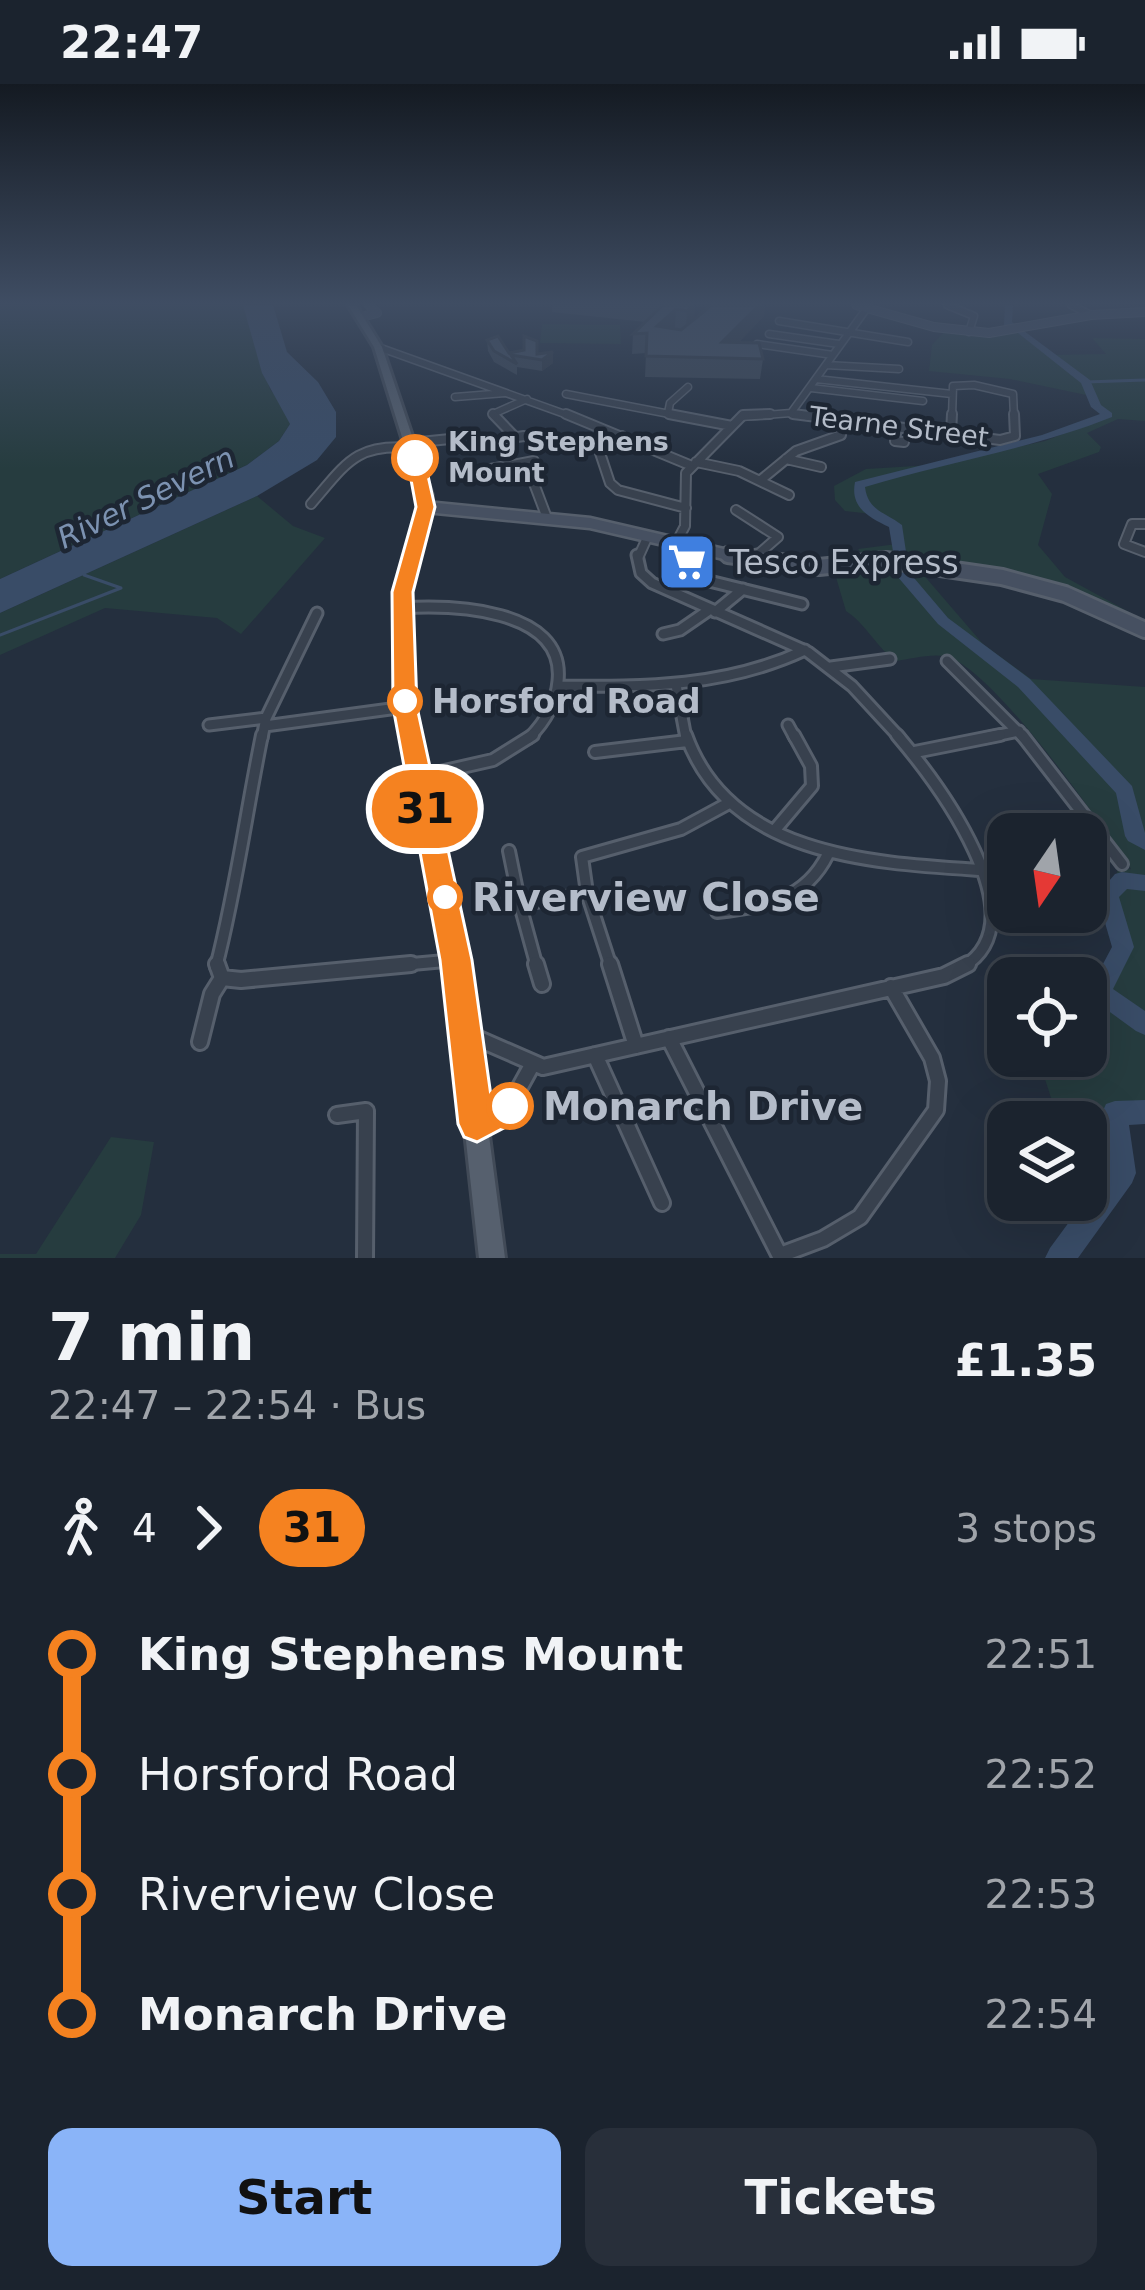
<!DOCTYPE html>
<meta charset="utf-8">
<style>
body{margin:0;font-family:"DejaVu Sans",sans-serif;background:#282f3a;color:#f1f3f6;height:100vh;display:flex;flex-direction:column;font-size:45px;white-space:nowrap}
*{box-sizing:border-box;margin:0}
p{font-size:39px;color:#a0a4aa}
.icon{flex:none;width:66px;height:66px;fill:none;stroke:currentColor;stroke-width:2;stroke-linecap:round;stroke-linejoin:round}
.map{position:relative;height:1174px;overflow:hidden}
.side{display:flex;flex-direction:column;background:#1b232e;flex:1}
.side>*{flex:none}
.badge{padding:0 24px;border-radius:39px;font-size:42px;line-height:78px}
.needle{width:78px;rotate:193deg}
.buttons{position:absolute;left:987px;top:729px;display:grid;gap:24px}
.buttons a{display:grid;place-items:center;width:120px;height:120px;border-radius:24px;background:#1b232e;box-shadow:0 12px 48px #0002,0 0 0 3px #39404a;font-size:60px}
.map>.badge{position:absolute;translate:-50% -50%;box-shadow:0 0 0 6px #fff}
.legs{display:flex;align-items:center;gap:18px;height:132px;padding:0 48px;font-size:39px}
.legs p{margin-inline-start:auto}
.summary{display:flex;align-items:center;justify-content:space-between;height:204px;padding:0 48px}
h1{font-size:66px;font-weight:600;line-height:90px}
.action{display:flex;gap:24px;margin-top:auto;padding:24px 48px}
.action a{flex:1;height:138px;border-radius:24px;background:#8ab4f8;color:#111;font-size:48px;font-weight:600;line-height:138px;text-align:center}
.action a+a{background:#282f3a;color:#f1f3f6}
ul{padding:0 48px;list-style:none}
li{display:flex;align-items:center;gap:42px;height:120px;font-size:45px}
li i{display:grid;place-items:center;width:18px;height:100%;margin:0 15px;background:currentColor}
li i::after{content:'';width:30px;height:30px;margin:-15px;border:9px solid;border-radius:50%;background:#1b232e}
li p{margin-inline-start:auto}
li:first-child i{background:linear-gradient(#0000 50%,currentColor 0)}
li:last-child i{background:linear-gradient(currentColor 50%,#0000 0)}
.status{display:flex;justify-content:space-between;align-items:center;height:84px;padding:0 60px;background:#1b232e;direction:ltr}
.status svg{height:33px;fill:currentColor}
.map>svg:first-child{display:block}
.green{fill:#263c3f}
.water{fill:#394c67}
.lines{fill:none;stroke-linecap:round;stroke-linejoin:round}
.stream{stroke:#394c67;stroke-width:3}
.river{fill:#394c67;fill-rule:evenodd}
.street-far4-casing{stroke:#565f6c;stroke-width:9}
.street-far3-casing{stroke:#565f6c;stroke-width:12}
.street-far2-casing{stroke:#565f6c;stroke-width:15}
.street-far1-casing{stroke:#565f6c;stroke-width:16}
.street-casing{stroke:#565f6c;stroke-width:20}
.secondary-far2-casing{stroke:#565f6c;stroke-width:10}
.secondary-far1-casing{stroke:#565f6c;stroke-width:15}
.secondary-casing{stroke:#565f6c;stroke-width:20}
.primary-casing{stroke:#414a57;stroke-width:6}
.street-far4{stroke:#38414e;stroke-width:6}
.street-far3{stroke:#38414e;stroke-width:8}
.street-far2{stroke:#38414e;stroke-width:9}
.street-far1{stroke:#38414e;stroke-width:10}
.street{stroke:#38414e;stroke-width:14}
.secondary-far2{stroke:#465061;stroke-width:8}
.secondary-far1{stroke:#465061;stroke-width:10}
.secondary{stroke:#465061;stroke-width:14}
.primary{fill:#56606e;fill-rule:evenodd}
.wall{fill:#3b4654}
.shaded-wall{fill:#303945}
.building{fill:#455162;stroke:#303945;stroke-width:3}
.line-1{fill:#f58220;stroke:#fff;stroke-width:3}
.stop-1-dot{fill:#fff;stroke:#f58220;stroke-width:6}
.labels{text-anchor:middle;stroke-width:9;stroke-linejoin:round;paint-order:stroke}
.far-street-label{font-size:27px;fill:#b4bcc9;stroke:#1d2633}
.far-stop-label{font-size:27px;font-weight:bold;fill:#b4bcc9;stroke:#1d2633;text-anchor:start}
.far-water-label{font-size:30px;font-style:italic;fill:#7c92b1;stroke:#1d2633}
.poi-label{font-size:33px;fill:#b4bcc9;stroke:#1d2633;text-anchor:start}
.stop-label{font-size:33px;font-weight:bold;fill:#b4bcc9;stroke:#1d2633;text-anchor:start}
.near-stop-label{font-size:39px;font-weight:bold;fill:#b4bcc9;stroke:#1d2633;text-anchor:start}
</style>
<div class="status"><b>22:47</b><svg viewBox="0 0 49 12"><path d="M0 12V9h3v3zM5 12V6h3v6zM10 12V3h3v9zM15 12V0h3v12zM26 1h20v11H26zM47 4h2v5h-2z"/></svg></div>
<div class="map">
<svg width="1145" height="1174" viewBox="0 0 1145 1174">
<rect width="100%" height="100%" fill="#242f3e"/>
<!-- green -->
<path class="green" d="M0 221H243L270 305 285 324 290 340 279 357 247 381 0 495Z
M542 240 620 241 621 260 540 259Z
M944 248 1022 249 1052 271 1106 270 1092 254 1145 255V337L1118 335 1087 349 1101 363 1099 368 1038 390 1052 410 1038 461 1065 493 1140 534 1135 536 1041 496 997 487 866 474 858 465 897 460 895 441 872 430 845 427 835 416 834 402 866 385 932 381 1045 357 1107 332 1091 312 1010 295 929 287 932 261Z
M257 412 293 442 325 454 241 550 217 534 105 524 0 571V529Z
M860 481H915L983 560 1031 595 1145 603V1028L1116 1030 1122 1089 1089 1131 1084 1116 1086 1038H1059L1040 980 1086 972C1086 932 1105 898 1123 863L1108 811 1118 786 1131 785C1099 736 1000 595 951 574 936 568 912 575 896 577 876 563 867 541 846 527L835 490Z
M111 1053 154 1058 141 1131 115 1174H0V1170H36Z"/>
<!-- water -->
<path class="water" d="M243 221H273L287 268 318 298 336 328V353L317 376 257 412 0 529V495L247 381 279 357 290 340 262 289Z"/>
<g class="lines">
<!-- stream -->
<path class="stream" d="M1086 298 1145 296
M0 551 121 504 84 491"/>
<!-- river -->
<path class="river" d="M1005 221H1013L1012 238 1090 296 1101 321 1112 329V333C1032 365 947 378 865 403 868 427 885 428 902 441L909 488 948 534 1030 595 1132 702 1145 749V766L1128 757 1125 752 1116 709 1018 603 938 540 897 492 889 443C868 433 850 423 855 398L1042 351 1100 330 1091 323 1081 299 1018 249 1004 241Z
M1122 788 1145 791V807L1127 805 1119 813 1134 863 1113 905 1145 927V951L1136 947 1092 915 1088 908 1112 863 1097 811 1115 790Z
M1145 1016V1040L1129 1041 1136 1089 1132 1099 1078 1174H1045L1050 1164 1108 1085 1102 1029 1106 1020 1115 1017Z"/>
<defs>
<path id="street-far4" d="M947 221 974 232 969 248
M1071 221 1091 231
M779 237 908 258
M769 250 839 260
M757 260 833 271
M378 263 573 333
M826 281 899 285
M816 295 952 310
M811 304 923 317
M566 310 685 333
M455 313 505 309
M668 329 670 319 688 303
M791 329 867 224
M496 333 493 330 527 315
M741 333 791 329 810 333
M952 333 953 302 974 301 1013 310 1014 333"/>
<path id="street-far3" d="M493 330 515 353
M566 330 692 382
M669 330 732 342
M793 330 1000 356 1015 352 1014 330
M897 343 895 357 904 358
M951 350 952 330
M622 352 599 366 610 399 618 406 686 424
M504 355 524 352
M410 359 460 354
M786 375 821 383
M696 378 739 387 789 411
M527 381 547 434
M485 386 534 377
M762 395 796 367 841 351 842 337
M311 420C346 380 355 359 412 364
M736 426 778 453 754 474
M1145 440H1132L1124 460 1145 468
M675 461 685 442 686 389 743 331 770 330
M638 474 647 454"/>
<path id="street-far2" d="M637 471 641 489 652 499 808 568 852 602 900 654
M754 474 757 471
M697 494 802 520
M401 524C450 521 566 523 558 597 556 620 545 638 529 654
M715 528 743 505
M663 550 680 546 709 526
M947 577 1024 654
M831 583 890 575
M676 601 686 654
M560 602C646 603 726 603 805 566
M209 641 266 634
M788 641 795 654
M265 642 405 623
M262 654 266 634 317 529
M985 654 1019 647"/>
<path id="street-far1" d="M686 651C729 772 871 779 981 786
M897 651C936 697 1042 836 963 883
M1022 651 1122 780
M595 668 687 657
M915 668 1000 651
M418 693 493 676 533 651
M774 747 812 702 811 682 794 651
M509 767 520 821 587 809
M520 821 537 883
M717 828C765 822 805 817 828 770
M216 883C236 806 246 729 262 651
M379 883 456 876
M611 883 587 809 582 773 681 745 729 719"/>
<path id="street" d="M217 880 222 894 241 896 411 880
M536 880 542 900
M610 880 636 962
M465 949 543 983 944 892 968 880
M669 954 781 1174
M200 958 212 910 222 894
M595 971 662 1119
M337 1031 366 1027 365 1174
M477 1040 510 1021 532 981
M780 1171 823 1155 860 1133 936 1026 938 997 932 974 891 903"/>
<path id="secondary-far2" d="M856 221 934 243 989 249 1091 231 1145 228
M361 233 377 229 369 221"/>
<path id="secondary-far1" d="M426 423 590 439 741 474"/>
<path id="secondary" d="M728 471 819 483 886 476 1002 493 1065 510 1145 546"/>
<path id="primary" d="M348 221H356L382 263 432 411 408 524 413 623 466 876 505 1174H479L446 876 397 623 394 524 420 411 374 263Z"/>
</defs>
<!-- street-far4 casing -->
<use href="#street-far4" class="street-far4-casing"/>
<!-- street-far3 casing -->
<use href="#street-far3" class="street-far3-casing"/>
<!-- street-far2 casing -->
<use href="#street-far2" class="street-far2-casing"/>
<!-- street-far1 casing -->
<use href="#street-far1" class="street-far1-casing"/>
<!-- street casing -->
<use href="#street" class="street-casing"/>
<!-- secondary-far2 casing -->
<use href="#secondary-far2" class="secondary-far2-casing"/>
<!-- secondary-far1 casing -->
<use href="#secondary-far1" class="secondary-far1-casing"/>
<!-- secondary casing -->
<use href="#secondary" class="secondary-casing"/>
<!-- primary casing -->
<use href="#primary" class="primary-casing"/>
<!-- street-far4 -->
<use href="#street-far4" class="street-far4"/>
<!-- street-far3 -->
<use href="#street-far3" class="street-far3"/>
<!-- street-far2 -->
<use href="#street-far2" class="street-far2"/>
<!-- street-far1 -->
<use href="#street-far1" class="street-far1"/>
<!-- street -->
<use href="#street" class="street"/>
<!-- secondary-far2 -->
<use href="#secondary-far2" class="secondary-far2"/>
<!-- secondary-far1 -->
<use href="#secondary-far1" class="secondary-far1"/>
<!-- secondary -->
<use href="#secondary" class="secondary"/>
<!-- primary -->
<use href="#primary" class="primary"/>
</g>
<!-- wall -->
<path class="wall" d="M552 221H695L694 235 712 221H765L764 232 739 258 763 275 760 295 645 293 646 269 632 270 633 250 645 238 552 228Z
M487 256 509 269 537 270 553 268V279L542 287 517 283V291L494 278 488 267Z"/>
<!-- shaded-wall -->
<path class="shaded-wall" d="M693 221H695L694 237 686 246 687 227Z
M759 221H765L764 232 724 274 722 258Z
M676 225 675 244 657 242Z
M553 268V279L542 287V276Z"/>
<!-- building -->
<path class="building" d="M663 221H693L687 227 676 225 657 242 681 246 712 221H759L722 258 759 259 763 275 646 272 647 249 633 250Z
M498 252 509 269 524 266V252L537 257V270L553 268 542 276 511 271 517 280 494 267 487 256Z"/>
<!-- sky -->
<linearGradient id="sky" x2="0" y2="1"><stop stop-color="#141a22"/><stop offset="0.57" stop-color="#3f4d63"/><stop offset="1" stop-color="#3f4d63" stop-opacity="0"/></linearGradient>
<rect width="1145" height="385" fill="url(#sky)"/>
<!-- line-1 -->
<path class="line-1" d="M415 369 424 374 435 423 413 508 417 623 472 876 491 1012 510 1004 523 1009 528 1022 523 1034 477 1058 464 1053 458 1040 440 876 393 623 392 508 416 423 407 374Z"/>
<!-- icons -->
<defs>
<symbol id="supermarket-square" viewBox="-11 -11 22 22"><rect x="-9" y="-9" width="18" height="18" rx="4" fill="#3f7fe0" stroke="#1d2633"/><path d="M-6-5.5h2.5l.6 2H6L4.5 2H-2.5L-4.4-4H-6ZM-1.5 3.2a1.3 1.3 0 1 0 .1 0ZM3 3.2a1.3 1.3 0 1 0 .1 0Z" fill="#fff"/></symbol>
</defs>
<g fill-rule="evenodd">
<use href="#supermarket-square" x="654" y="445" width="66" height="66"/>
</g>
<!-- markers -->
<g class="stop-1-dot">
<circle cx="415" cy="374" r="21"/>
<circle cx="405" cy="617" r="15"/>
<circle cx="445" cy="813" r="15"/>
<circle cx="510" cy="1022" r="21"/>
</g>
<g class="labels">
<!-- far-street labels -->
<g class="far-street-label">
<text transform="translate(899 343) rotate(7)" y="9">Tearne Street</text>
</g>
<!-- far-stop labels -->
<g class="far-stop-label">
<text x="448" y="367">King Stephens<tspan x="448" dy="31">Mount</tspan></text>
</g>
<!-- far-water labels -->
<g class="far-water-label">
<text transform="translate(146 414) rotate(-26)" y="10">River Severn</text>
</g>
<!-- poi labels -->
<g class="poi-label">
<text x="729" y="490">Tesco Express</text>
</g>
<!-- stop labels -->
<g class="stop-label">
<text x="432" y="629">Horsford Road</text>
</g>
<!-- near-stop labels -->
<g class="near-stop-label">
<text x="472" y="827">Riverview Close</text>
<text x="543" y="1036">Monarch Drive</text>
</g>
</g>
</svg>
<div class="buttons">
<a><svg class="needle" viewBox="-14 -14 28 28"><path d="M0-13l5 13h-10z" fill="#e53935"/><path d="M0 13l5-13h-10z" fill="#a0a4aa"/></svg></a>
<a><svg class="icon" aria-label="locate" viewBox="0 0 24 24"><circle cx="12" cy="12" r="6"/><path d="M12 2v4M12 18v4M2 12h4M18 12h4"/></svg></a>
<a><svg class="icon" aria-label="layers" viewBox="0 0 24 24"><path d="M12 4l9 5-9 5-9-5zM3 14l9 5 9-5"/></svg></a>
</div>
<b class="badge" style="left:425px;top:725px;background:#f58220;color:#111">31</b>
</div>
<section class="side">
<div class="summary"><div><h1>7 min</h1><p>22:47 – 22:54 · Bus</p></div><b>£1.35</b></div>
<div class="legs"><svg class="icon" aria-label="walk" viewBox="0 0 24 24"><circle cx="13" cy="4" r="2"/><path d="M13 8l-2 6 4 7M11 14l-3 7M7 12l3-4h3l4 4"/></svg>4<svg class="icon" aria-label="forward" viewBox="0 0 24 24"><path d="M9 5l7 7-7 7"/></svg><b class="badge" style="background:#f58220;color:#111">31</b><p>3 stops</p></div>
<ul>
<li><i style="color:#f58220"></i><b>King Stephens Mount</b><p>22:51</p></li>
<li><i style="color:#f58220"></i><span>Horsford Road</span><p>22:52</p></li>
<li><i style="color:#f58220"></i><span>Riverview Close</span><p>22:53</p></li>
<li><i style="color:#f58220"></i><b>Monarch Drive</b><p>22:54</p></li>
</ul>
<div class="action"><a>Start</a><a>Tickets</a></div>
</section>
